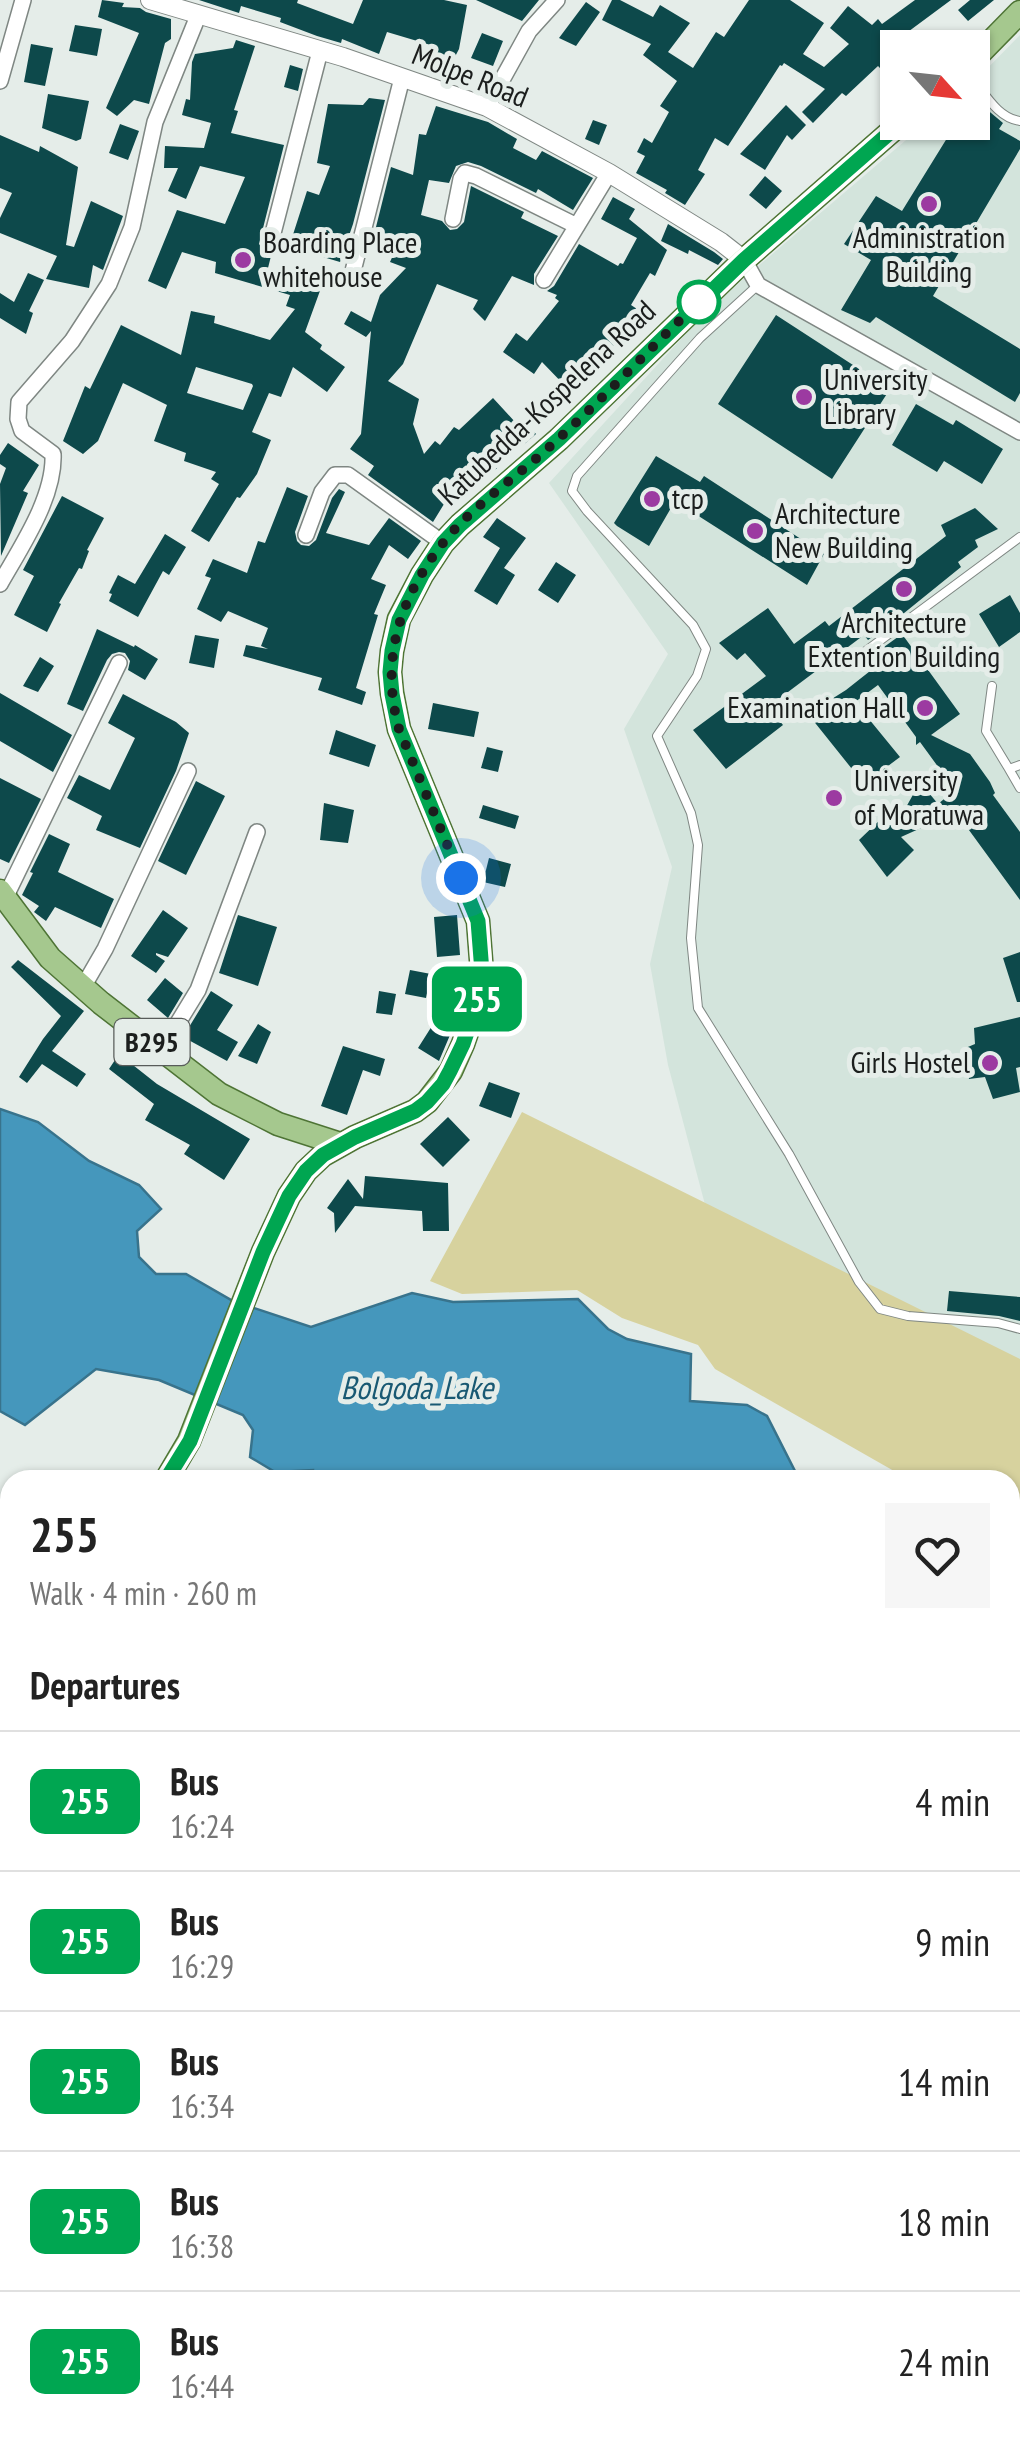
<!DOCTYPE html>
<meta charset="utf-8">
<style>
body{margin:0;font-family:"PT Sans Narrow",sans-serif;background:#f6f6f6;color:#222;height:100vh;display:flex;flex-direction:column;font-size:38px;white-space:nowrap}
*{box-sizing:border-box;margin:0}
p{font-size:32px;color:#767676}
.icon{flex:none;width:55px;height:55px;fill:none;stroke:currentColor;stroke-width:2;stroke-linecap:round;stroke-linejoin:round}
.map{position:relative;flex:1;overflow:hidden}
.sheet{position:absolute;left:0px;top:1470px;width:1020px;height:982px;display:flex;flex-direction:column;background:#fff;border-radius:30px 30px 0 0;box-shadow:0 2px 8px #0004}
.sheet>*{flex:none}
.badge{padding:0 20px;border-radius:15px;font-size:35px;line-height:65px}
.needle{width:65px;rotate:117deg}
.tools{position:absolute;left:880px;top:30px;display:grid;gap:20px}
.tools a{display:grid;place-items:center;width:110px;height:110px;border-radius:0px;background:#fff;box-shadow:0 2px 8px #0004;font-size:50px}
.you{position:absolute;width:50px;height:50px;margin:-25px;border:8px solid #fff;border-radius:50%;background:#1a73e8;box-shadow:0 0 0 15px #1a73e833}
.map>.badge{position:absolute;translate:-50% -50%;box-shadow:0 0 0 5px #fff}
h2{padding:0 30px;font-size:38px;line-height:90px}
.round{display:grid;place-items:center;flex:none;width:105px;height:105px;border-radius:0px;background:#f6f6f6}
.headline{display:flex;align-items:center;justify-content:space-between;height:170px;padding:0 30px}
h1{font-size:48px;font-weight:600;line-height:75px}
ul{padding:0;list-style:none}
li{display:flex;align-items:center;gap:30px;height:140px;padding:0 30px;border-top:2px solid #e0e0e0}
li div{flex:1}
li b{display:block;font-size:38px}
li em{font-style:normal}
li .badge{min-width:110px;font-weight:700;text-align:center}
.map>svg:first-child{display:block}
.built{fill:#d3e4dc}
.green{fill:#d7d29e}
.water{fill:#4597bc;stroke:#38738c;stroke-width:2.5}
.building{fill:#0d494b;fill-rule:evenodd}
.lines{fill:none;stroke-linecap:round;stroke-linejoin:round}
.service-casing{stroke:#7f8783;stroke-width:10}
.minor-casing{stroke:#7f8783;stroke-width:18}
.tertiary-casing{stroke:#7f8783;stroke-width:20}
.primary-casing{stroke:#4e7435;stroke-width:25}
.service{stroke:#fff;stroke-width:8}
.minor{stroke:#fff;stroke-width:15}
.tertiary{stroke:#fff;stroke-width:18}
.primary{stroke:#a5c88e;stroke-width:22}
.line-casing{stroke:#fff;stroke-width:22}
.line{stroke:#00a651;stroke-width:15}
.walk{stroke:#1b1e1d;stroke-width:10;stroke-dasharray:0 18}
.poi-dot{fill:#9c3aa1;stroke:#e5ede9;stroke-width:4}
.stop-dot{fill:#fff;stroke:#00a651;stroke-width:5}
.labels{text-anchor:middle;stroke-width:10;stroke-linejoin:round;paint-order:stroke}
.shield{fill:#e5ede9;stroke:#585c5a;stroke-width:2.5}
.shield-label{font-size:28px;font-weight:bold;fill:#1b1e1d}
.street-label{font-size:30px;fill:#1b1e1d;stroke:#e5ede9}
.poi-label{font-size:30px;fill:#1b1e1d;stroke:#e5ede9;text-anchor:start}
.water-label{font-size:32px;font-style:italic;fill:#195973;stroke:#e5ede9}
</style>
<div class="map">
<svg width="1020" height="2452" viewBox="0 0 1020 2452">
<rect width="100%" height="100%" fill="#e5ede9"/>
<!-- built -->
<path class="built" d="M1020 35V1470L738 1329 668 1065 650 964 672 867 624 729 668 654 549 483 693 326 743 279 926 123 972 122 973 83Z"/>
<!-- green -->
<path class="green" d="M522 1112 1020 1359V1508L1010 1505V1480L908 1479 715 1369 698 1345 622 1318 577 1290 462 1294 430 1281Z"/>
<!-- water -->
<path class="water" d="M0 1109 38 1122 89 1161 139 1185 161 1209 137 1231 139 1257 156 1274H186L233 1301 311 1327 412 1293 453 1302 578 1299 608 1329 627 1339 691 1354 690 1401 747 1405 767 1416 795 1471 811 1480H313V1470L275 1472 250 1457 253 1430 243 1415 159 1380 96 1369 25 1425 0 1411Z
M1010 1525 1020 1527V1793L1010 1789Z"/>
<!-- building -->
<path class="building" d="M102 0 124 3 122 7 140 8 146 12 171 19V39L165 43 149 104 134 100 117 116 106 108 139 33 98 17Z
M199 0H298L297 3 353 24 363 0H444L467 5 459 49 448 70 427 59 434 46 387 32 379 54 342 39 341 43 317 36 280 22 281 18 241 6 239 13Z
M476 0H539L522 21Z
M612 0H620L653 17 660 5 690 23 668 52 693 68 716 32 724 37 749 0H790L824 23 803 54 824 67 849 44 830 28 848 6 872 25 878 19 882 24 915 0H951L897 40 898 58 884 72 878 66 846 96 842 93 813 123 802 112 825 89 784 63 782 66 780 65 728 146 715 138 698 170 705 174 685 205 665 193 667 190 636 173 645 156 637 152 644 138 652 143 669 112 660 106 677 81 643 55 651 44 602 20Z
M970 0H994L968 21 958 10Z
M586 2 600 12 576 46 559 38Z
M75 25 102 29 97 56 69 51Z
M482 33 503 41 493 66 471 58Z
M236 40 255 46 234 110 238 111 231 133 284 145 259 244 264 250 272 252 267 272 321 288 305 332 322 345 320 349 345 367 327 392 293 367 281 397 269 393 252 432 271 440 257 474 240 498 237 497 209 542 191 531 219 484 211 479 216 472 184 461 186 453 154 441 167 405 123 383 98 441 83 454 63 441 85 386 90 389 121 325 181 355 191 311 215 316 214 323 270 340 295 309 286 306 290 295 215 273 216 262 182 252 166 289 148 281 177 210 225 224 245 177 200 166 186 199 168 191 178 168H164L165 146 204 148 211 123 182 115 186 99 190 100 192 62 195 54 233 48ZM196 367 252 384 253 386 243 410 187 393Z
M31 44 53 48 45 86 24 82Z
M290 65 303 69 298 91 284 87Z
M48 94 89 101 81 139 76 141 42 128Z
M972 97 1003 123 999 129 1020 141V149L933 296 1020 349V393L1015 402 876 317 870 323 841 310 871 260 844 244 876 196 902 211 957 122H972Z
M369 98 385 100 353 224 340 262 289 247 307 191 319 195 330 166 317 163 328 104 363 105Z
M786 105 806 125 792 140 787 135 765 170 740 154Z
M436 106 488 122 517 139 513 148 536 160 542 151 593 178 573 210 538 189 536 193 481 166 468 162 456 166 449 183 429 180 421 215 442 221 450 230 457 229 464 222 471 186 524 212 521 218 558 236 534 274V285L512 276 485 321 473 309 478 300 437 284 403 364 388 381 419 399 413 424 424 454 435 441 440 445 454 427 459 430 493 398 516 423 485 454 498 467 462 501 452 491 433 522 368 475 374 466 350 449 361 434 371 331 366 337 344 324 351 311 371 322 380 295 406 268 390 262 401 238 375 231 391 167 413 175 419 134 426 135Z
M593 120 607 125 599 145 585 139Z
M120 124 139 131 128 160 109 153Z
M0 135 39 152 40 146 78 167 66 245 74 247 91 201 123 216 103 270 93 265 89 288 46 279 57 256 0 233V218L12 193 0 188Z
M765 176 782 191 766 209 749 195Z
M613 197 635 209 629 219 667 250 655 276 650 273 631 305 643 313 624 343 619 340 570 391 542 362 534 374 503 352 516 333 527 341 559 301 555 298 557 295 547 291 554 286 579 244 618 266 620 263 623 264 637 238 601 219Z
M668 224 714 252 723 259 718 265 689 250 688 254 661 241Z
M28 273 44 280 29 311 33 313 26 334 0 318V293L14 302Z
M776 315 890 389 832 479 718 404Z
M916 404 953 425 956 420 1003 449 982 484 944 461 937 472 892 445Z
M525 422 536 434 522 446 512 435Z
M8 443 39 465 23 491 28 493 1 556 0 484 6 468 0 464V455Z
M656 456 700 482 704 476 824 554 807 585 675 501 649 546 617 526 614 523Z
M287 487 308 496 295 532 297 541 301 545 309 546 316 540 332 498 339 489 345 492 326 533 369 545 389 518 421 541 408 559 389 545 371 579 386 585 374 614 378 615 356 688 366 692 362 705 318 690 322 678 243 656 246 645 268 649 261 646 268 628 228 611 221 622 197 609 211 578 205 576 213 559 247 573 258 541 265 543Z
M62 496 104 518 87 550 89 551 82 569 79 568 59 603 61 604 47 632 14 615 34 576 23 570Z
M975 508 998 529 975 540 978 547 958 562 961 567 893 622 868 640 864 635 768 707 783 725 726 769 693 730 766 676 745 653 737 660 719 643 768 608 794 644 825 621 829 626 946 536 941 525Z
M497 518 526 538 504 568 515 575 497 605 474 591 500 548 483 537Z
M165 534 186 547 169 575 163 571 138 617 109 601 112 594 109 593 118 575 135 584Z
M556 562 576 575 558 603 538 590Z
M1010 595 1020 613V632L999 647 979 614Z
M97 629 134 647 135 645 158 659 145 680 128 670 130 661 125 653 119 652 112 654 107 660 83 711 67 704Z
M902 634 960 714 931 735 970 754 990 782 995 793 993 795 1020 832V900L958 815 941 819 901 837 914 850 887 877 859 840 883 817 894 829 920 782 938 804 955 790 920 742 916 745V737L878 685 855 702 900 757 864 784 808 714 846 690 884 660 877 652Z
M195 635 219 639 214 668 189 663Z
M40 657 54 666 38 692 23 686Z
M0 693 72 735 53 772 0 741Z
M123 694 176 722 189 733 176 771 140 848 96 830 102 816 67 798 79 775 110 790 135 738 108 723Z
M433 703 479 712 474 737 428 729Z
M336 730 376 745 369 767 329 754Z
M487 747 503 751 498 772 481 768Z
M0 778 41 799 9 863 0 859Z
M196 781 225 796 186 875 158 861Z
M324 803 354 810 348 843 320 840Z
M483 805 519 816 515 829 479 818Z
M49 834 70 844 58 872 114 899 101 928 55 907 46 921 34 912 39 906 22 895 33 873 30 872Z
M489 858 511 864 505 887 483 882Z
M163 910 188 928 168 957 156 953V955L165 961 156 973 131 956Z
M238 915 277 927 258 986 219 973Z
M457 915 460 955 437 957 434 917Z
M1020 952V1002H1017L1003 958Z
M18 960 84 1011 52 1051 86 1074 77 1087 42 1064 27 1083 19 1077 43 1039 61 1016 11 967Z
M410 970 431 974 426 998 405 994Z
M165 978 183 993 168 1018 147 1000Z
M211 991 233 1005 217 1030 238 1042 227 1061 183 1037Z
M379 991 396 994 392 1015 376 1013Z
M1020 1017V1067L1016 1068 1020 1092 993 1099 985 1077 969 1079 963 1049 975 1044 974 1028Z
M437 1018 453 1028 439 1061 418 1048Z
M258 1024 271 1032 257 1064 238 1056Z
M343 1046 385 1059 380 1076 363 1070 347 1115 321 1106Z
M119 1054 157 1084 250 1139 224 1180 184 1154 190 1145 145 1120 154 1104 109 1069Z
M489 1082 520 1093 511 1118 479 1106Z
M448 1117 470 1140 443 1167 420 1144Z
M365 1176 448 1183 449 1231H423L422 1211 355 1206 335 1233 334 1213 327 1208 348 1179 363 1199Z
M949 1291 1020 1297V1321L999 1316 947 1311Z"/>
<g class="lines">
<defs>
<path id="service" d="M972 78C986 95 998 118 1020 121
M758 285 700 338 577 476 572 491 587 511 693 625 706 649 697 676 657 736 691 813 698 845 691 938 698 1008 789 1154 859 1282 880 1309 908 1316 998 1323 1020 1329
M851 662 1020 537
M992 686 986 731 1009 769 1020 765
M1009 769 1020 788"/>
<path id="minor" d="M0 81 23 0
M487 107 529 31 557 0
M453 219 461 179 465 173 476 176 577 226
M271 241 320 51
M744 260 758 285 1020 432
M352 275 402 78
M544 280 609 173
M306 535 322 492 335 475H348L443 543
M0 584C21 547 55 497 53 454L22 431 18 419 19 402 72 341 109 284 132 227 155 122 198 16
M5 898 119 663
M83 987 105 949 188 771
M162 1049 198 990 257 832
M0 2333 10 2337
M1010 2403 1020 2402
M134 2442 137 2452
M735 2452V2442"/>
<path id="tertiary" d="M150 0 343 57 487 107 609 173 721 242 744 260"/>
<path id="primary" d="M972 61 1020 12
M0 891 50 958 101 1003 219 1094 278 1124 340 1144
M166 1480 189 1441 263 1252 289 1196 306 1171 323 1155 355 1137 415 1111 427 1102 451 1071 463 1044 475 1009 482 973 478 921 399 729 392 693 390 672 392 651 399 619 422 575 443 543 460 525 559 439 744 260 902 122
M0 1522 10 1523"/>
</defs>
<!-- service casing -->
<use href="#service" class="service-casing"/>
<!-- minor casing -->
<use href="#minor" class="minor-casing"/>
<!-- tertiary casing -->
<use href="#tertiary" class="tertiary-casing"/>
<!-- primary casing -->
<use href="#primary" class="primary-casing"/>
<!-- service -->
<use href="#service" class="service"/>
<!-- minor -->
<use href="#minor" class="minor"/>
<!-- tertiary -->
<use href="#tertiary" class="tertiary"/>
<!-- primary -->
<use href="#primary" class="primary"/>
</g>
<g class="lines">
<defs>
<path id="line" d="M166 1480 190 1441 263 1252 289 1196 306 1171 323 1155 355 1137 415 1111 427 1102 443 1084 450 1071 463 1044 475 1009 482 972 478 921 399 729 392 694 390 672 392 651 399 620 422 575 443 543 460 525 559 439 744 260 902 122"/>
</defs>
<!-- line casing -->
<use href="#line" class="line-casing"/>
<!-- line -->
<use href="#line" class="line"/>
<!-- walk -->
<path class="walk" d="M461 878 399 729C380 660 399 599 443 543 471 507 522 473 556 441 606 396 651 347 699 302"/>
</g>
<!-- markers -->
<g class="poi-dot">
<circle cx="929" cy="204" r="10"/>
<circle cx="243" cy="260" r="10"/>
<circle cx="804" cy="397" r="10"/>
<circle cx="652" cy="499" r="10"/>
<circle cx="755" cy="531" r="10"/>
<circle cx="904" cy="589" r="10"/>
<circle cx="925" cy="708" r="10"/>
<circle cx="834" cy="798" r="10"/>
<circle cx="990" cy="1063" r="10"/>
</g>
<circle class="stop-dot" cx="699" cy="302" r="20"/>
<g class="labels">
<!-- shield labels -->
<rect class="shield" x="114.5" y="1019" width="75" height="46" rx="8"/>
<g class="shield-label">
<text x="152" y="1052">B295</text>
</g>
<!-- street labels -->
<g class="street-label">
<text transform="translate(470 76) rotate(22)" y="10">Molpe Road</text>
<text transform="translate(547 403) rotate(-43)" y="10">Katubedda-Kospelena Road</text>
</g>
<!-- poi labels -->
<g class="poi-label">
<text x="929" y="248" text-anchor="middle">Administration<tspan x="929" dy="34">Building</tspan></text>
<text x="263" y="253">Boarding Place<tspan x="263" dy="34">whitehouse</tspan></text>
<text x="824" y="390">University<tspan x="824" dy="34">Library</tspan></text>
<text x="672" y="509">tcp</text>
<text x="775" y="524">Architecture<tspan x="775" dy="34">New Building</tspan></text>
<text x="904" y="633" text-anchor="middle">Architecture<tspan x="904" dy="34">Extention Building</tspan></text>
<text x="905" y="718" text-anchor="end">Examination Hall</text>
<text x="854" y="791">University<tspan x="854" dy="34">of Moratuwa</tspan></text>
<text x="970" y="1073" text-anchor="end">Girls Hostel</text>
</g>
<!-- water labels -->
<g class="water-label">
<text x="417" y="1399">Bolgoda_Lake</text>
</g>
</g>
</svg>
<div class="tools">
<a><svg class="needle" viewBox="-14 -14 28 28"><path d="M0-13l5 13h-10z" fill="#e53935"/><path d="M0 13l5-13h-10z" fill="#767676"/></svg></a>
</div>
<div class="you" style="left:461px;top:878px"></div>
<b class="badge" style="left:477px;top:999px;background:#00a651;color:#fff">255</b>
<section class="sheet">
<div class="headline"><div><h1>255</h1><p>Walk · 4 min · 260 m</p></div><a class="round"><svg class="icon" aria-label="heart" viewBox="0 0 24 24"><path d="M12 20l-8-8c-3-5 5-10 8-4 3-6 11-1 8 4z"/></svg></a></div>
<h2>Departures</h2>
<ul>
<li><span class="badge" style="background:#00a651;color:#fff">255</span><div><b>Bus</b><p>16:24</p></div><em>4 min</em></li>
<li><span class="badge" style="background:#00a651;color:#fff">255</span><div><b>Bus</b><p>16:29</p></div><em>9 min</em></li>
<li><span class="badge" style="background:#00a651;color:#fff">255</span><div><b>Bus</b><p>16:34</p></div><em>14 min</em></li>
<li><span class="badge" style="background:#00a651;color:#fff">255</span><div><b>Bus</b><p>16:38</p></div><em>18 min</em></li>
<li><span class="badge" style="background:#00a651;color:#fff">255</span><div><b>Bus</b><p>16:44</p></div><em>24 min</em></li>
</ul>
</section>
</div>
